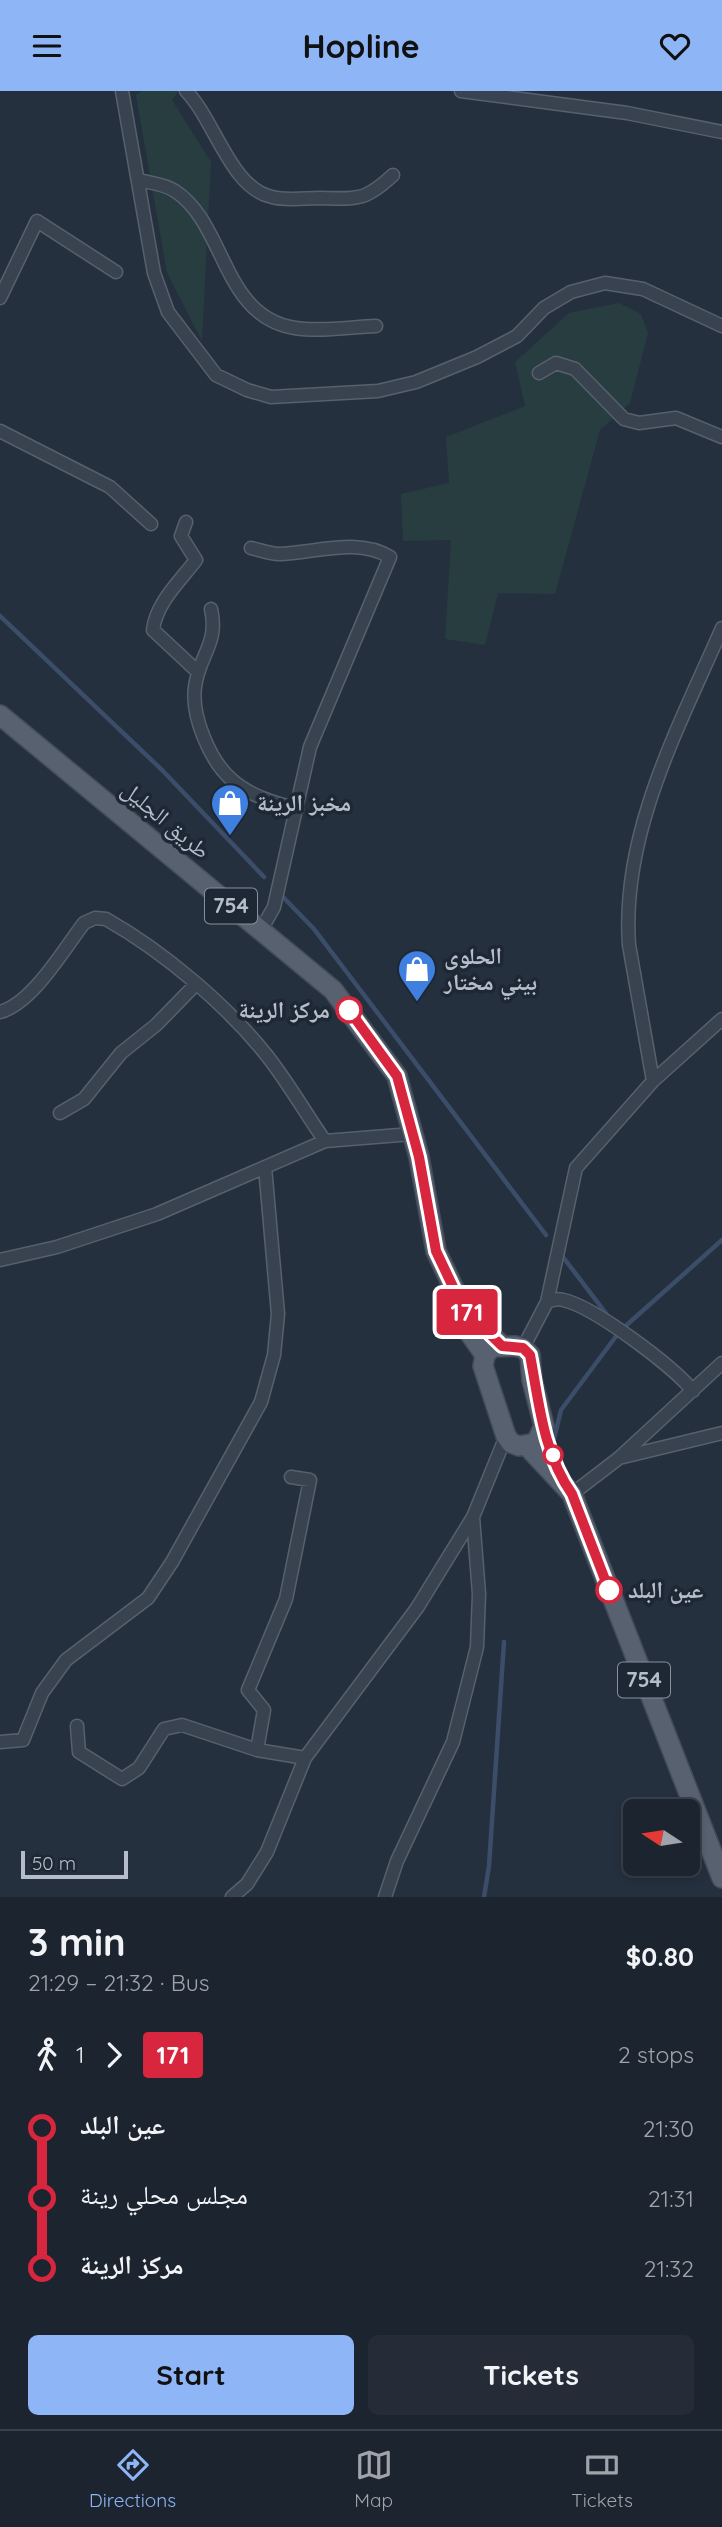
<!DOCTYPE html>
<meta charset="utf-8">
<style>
body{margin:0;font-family:Quicksand,"Noto Naskh Arabic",sans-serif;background:#252c37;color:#f1f3f6;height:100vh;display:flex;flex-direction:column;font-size:26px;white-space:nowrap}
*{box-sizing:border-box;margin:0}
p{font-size:23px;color:#a0a4aa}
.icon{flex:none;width:38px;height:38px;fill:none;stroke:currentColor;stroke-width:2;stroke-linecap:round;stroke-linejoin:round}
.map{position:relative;height:1806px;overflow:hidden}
.sheet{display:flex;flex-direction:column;background:#1c242f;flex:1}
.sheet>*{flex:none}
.badge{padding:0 14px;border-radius:5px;font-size:24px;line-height:46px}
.needle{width:46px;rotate:282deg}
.controls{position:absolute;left:623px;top:1708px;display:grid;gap:14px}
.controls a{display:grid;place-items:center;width:77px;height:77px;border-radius:10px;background:#1c242f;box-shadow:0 4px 10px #0003,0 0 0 2px #3a414b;font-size:35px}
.scale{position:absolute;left:21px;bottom:18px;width:107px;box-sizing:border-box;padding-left:7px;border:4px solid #b6bdca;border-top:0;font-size:19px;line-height:24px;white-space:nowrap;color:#b6bdca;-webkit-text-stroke:5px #1e2734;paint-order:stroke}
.map>.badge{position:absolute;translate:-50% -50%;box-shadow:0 0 0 4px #fff}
.legs{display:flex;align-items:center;gap:10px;height:77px;padding:0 28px;font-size:23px}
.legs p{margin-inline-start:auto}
.headline{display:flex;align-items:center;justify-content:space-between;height:119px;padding:0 28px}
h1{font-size:38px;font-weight:700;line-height:52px}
.primary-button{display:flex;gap:14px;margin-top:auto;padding:14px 28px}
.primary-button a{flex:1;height:80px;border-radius:10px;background:#8eb5f6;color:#111;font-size:28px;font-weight:700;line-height:80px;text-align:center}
.primary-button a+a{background:#252c37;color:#f1f3f6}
ul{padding:0 28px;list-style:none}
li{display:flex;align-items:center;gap:24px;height:70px;font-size:26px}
li i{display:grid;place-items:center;width:10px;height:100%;margin:0 9px;background:currentColor}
li i::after{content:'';width:18px;height:18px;margin:-9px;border:5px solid;border-radius:50%;background:#1c242f}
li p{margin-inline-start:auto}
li:first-child i{background:linear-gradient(#0000 50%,currentColor 0)}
li:last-child i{background:linear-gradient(currentColor 50%,#0000 0)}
header{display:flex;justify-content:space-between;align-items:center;height:91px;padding:0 28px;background:#8eb5f6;color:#111;font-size:32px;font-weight:700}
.dock{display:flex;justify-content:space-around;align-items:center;height:98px;border-top:2px solid #3a414b;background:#1c242f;font-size:19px;color:#a0a4aa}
.dock a{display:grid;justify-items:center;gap:4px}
.dock .selected{color:#8eb5f6}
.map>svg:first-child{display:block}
.green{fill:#273d40}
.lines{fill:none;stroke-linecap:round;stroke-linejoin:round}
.stream{stroke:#3b4d68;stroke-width:4.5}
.street-casing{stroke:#57606d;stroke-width:15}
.primary-casing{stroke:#434b58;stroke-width:22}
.street{stroke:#39424f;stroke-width:12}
.primary{stroke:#58616f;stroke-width:19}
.line-1-casing{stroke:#fff;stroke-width:16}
.line-1{stroke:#d7263d;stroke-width:10}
.stop-1-dot{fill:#fff;stroke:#d7263d;stroke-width:3.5}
.labels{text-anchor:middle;stroke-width:7;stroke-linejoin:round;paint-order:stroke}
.shield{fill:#1e2734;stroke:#88909d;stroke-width:2}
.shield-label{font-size:21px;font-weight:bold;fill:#b6bdca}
.poi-label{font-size:23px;font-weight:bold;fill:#b6bdca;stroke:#1e2734;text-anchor:start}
.street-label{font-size:23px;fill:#b6bdca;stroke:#1e2734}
.stop-label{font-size:23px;font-weight:bold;fill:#b6bdca;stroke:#1e2734;text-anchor:end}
</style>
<header><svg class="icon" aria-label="menu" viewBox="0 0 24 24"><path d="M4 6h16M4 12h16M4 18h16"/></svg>Hopline<svg class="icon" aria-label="heart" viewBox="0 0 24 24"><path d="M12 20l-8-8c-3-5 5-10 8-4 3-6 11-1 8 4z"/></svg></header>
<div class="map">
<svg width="722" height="1806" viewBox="0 0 722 1806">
<rect width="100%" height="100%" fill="#25303f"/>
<!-- green -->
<path class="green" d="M142 0H179L172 9 211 71 202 250 167 182 136 4Z
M619 212 641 223 648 242 630 312 600 339 555 503 498 502 485 554 445 548 451 449 403 450 401 403 449 392 446 346 525 315 515 271 569 222Z"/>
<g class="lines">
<!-- stream -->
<path class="stream" d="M0 525 162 679 264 786
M282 805 314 838 546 1144
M563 1166 611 1229
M554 1348 561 1319 620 1240 722 1149
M484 1806 489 1775 504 1551"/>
<defs>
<path id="street" d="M122 0 154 182 168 221 216 284 247 299 271 306 378 300 416 291 477 266 517 245 544 217 571 201 605 192 643 198 722 235
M186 0C215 29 230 97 272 106 286 110 305 107 320 107 358 108 365 110 393 84
M461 0 627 22 722 41
M139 89C150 92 165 93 175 100 226 133 222 226 295 237 320 241 350 236 376 235
M0 207 37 130 116 181
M539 282 556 272 575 278 624 328 639 332 676 327 722 346
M0 340 110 396 151 433
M186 431 181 445 196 469C180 490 156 512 153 539L198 581
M251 457C260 459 270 463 279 463 315 462 357 446 390 466L310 656 274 816 261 839
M211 518C219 553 199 564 195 596 191 625 210 670 232 689 250 705 275 712 297 718
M0 921C32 913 64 858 84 832L95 827 106 828C164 861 227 914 268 966 289 993 306 1023 325 1050
M653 990 629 854C621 742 679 636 722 537
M60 1022 84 1008 121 962 156 934 196 893
M0 1169 57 1156 157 1123 325 1050 412 1043
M547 1211C553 1209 557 1207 563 1209 593 1215 673 1275 693 1300
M523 1257 547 1211 576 1077 653 990 722 928
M623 1366 722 1342
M572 1403 619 1367 722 1272
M77 1635 79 1661 122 1688 139 1677 164 1638 182 1634 257 1659 305 1667
M0 1651 23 1649 42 1602 66 1569 148 1507 172 1471 261 1311 274 1264 278 1223 265 1076
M257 1659 264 1619 248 1599 286 1508 310 1389 291 1386
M232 1806 247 1793 267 1761 305 1667 417 1517 473 1426
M385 1806 397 1770 453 1651 477 1556 479 1503 473 1426 506 1345"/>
<path id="primary" d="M0 624 333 899 397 985 419 1066 436 1160 463 1217 502 1255
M451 1216 485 1264
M515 1255 523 1257 530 1264 532 1289 544 1335 536 1352 519 1355 511 1352 506 1345 483 1275 485 1264 492 1256Z
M527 1355 572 1403 722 1787"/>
</defs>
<!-- street casing -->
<use href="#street" class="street-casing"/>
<!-- primary casing -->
<use href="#primary" class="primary-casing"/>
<!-- street -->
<use href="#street" class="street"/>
<!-- primary -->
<use href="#primary" class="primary"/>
</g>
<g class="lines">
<defs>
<path id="line-1" d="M349 919 397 985 419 1066 436 1160 463 1217 502 1255 523 1257 530 1264C539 1311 543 1362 572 1403L609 1499"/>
</defs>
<!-- line-1 casing -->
<use href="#line-1" class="line-1-casing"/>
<!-- line-1 -->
<use href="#line-1" class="line-1"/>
</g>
<!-- icons -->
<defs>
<symbol id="shop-pin" viewBox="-11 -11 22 30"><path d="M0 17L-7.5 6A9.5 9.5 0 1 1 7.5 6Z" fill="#3f7fe0" stroke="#1e2734"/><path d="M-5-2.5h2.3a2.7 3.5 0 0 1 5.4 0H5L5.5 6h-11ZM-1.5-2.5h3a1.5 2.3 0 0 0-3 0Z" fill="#fff"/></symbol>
</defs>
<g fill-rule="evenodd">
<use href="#shop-pin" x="208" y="690" width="44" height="60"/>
<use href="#shop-pin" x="395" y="856" width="44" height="60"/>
</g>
<!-- markers -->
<g class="stop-1-dot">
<circle cx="349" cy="919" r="12"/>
<circle cx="553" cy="1364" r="9"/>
<circle cx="609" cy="1499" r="12"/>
</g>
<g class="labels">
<!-- shield labels -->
<g class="shield">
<rect x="205" y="797.5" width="52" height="35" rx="5"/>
<rect x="618" y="1571.5" width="52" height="35" rx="5"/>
</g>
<g class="shield-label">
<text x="231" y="822">754</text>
<text x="644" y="1596">754</text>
</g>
<!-- poi labels -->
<g class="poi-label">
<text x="257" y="720">مخبز الرينة</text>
<text x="444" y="873">الحلوى<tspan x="444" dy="26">بيني مختار</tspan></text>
</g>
<!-- street labels -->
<g class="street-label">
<text transform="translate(166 729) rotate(40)" y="8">طريق الجليل</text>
</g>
<!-- stop labels -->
<g class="stop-label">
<text x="330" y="927">مركز الرينة</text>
<text x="628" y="1507" text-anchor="start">عين البلد</text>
</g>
</g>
</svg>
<div class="controls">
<a><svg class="needle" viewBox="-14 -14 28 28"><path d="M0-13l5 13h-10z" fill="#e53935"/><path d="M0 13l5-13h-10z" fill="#a0a4aa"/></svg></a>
</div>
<div class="scale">50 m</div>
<b class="badge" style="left:467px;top:1221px;background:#d7263d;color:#fff">171</b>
</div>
<section class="sheet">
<div class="headline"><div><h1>3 min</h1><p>21:29 – 21:32 · Bus</p></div><b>$0.80</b></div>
<div class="legs"><svg class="icon" aria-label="walk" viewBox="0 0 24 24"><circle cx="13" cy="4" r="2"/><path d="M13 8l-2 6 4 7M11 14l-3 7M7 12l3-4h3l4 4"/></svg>1<svg class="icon" aria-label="forward" viewBox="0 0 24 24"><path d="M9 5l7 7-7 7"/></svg><b class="badge" style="background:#d7263d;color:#fff">171</b><p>2 stops</p></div>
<ul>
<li><i style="color:#d7263d"></i><b>عين البلد</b><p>21:30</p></li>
<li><i style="color:#d7263d"></i><span>مجلس محلي رينة</span><p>21:31</p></li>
<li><i style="color:#d7263d"></i><b>مركز الرينة</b><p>21:32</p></li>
</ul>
<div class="primary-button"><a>Start</a><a>Tickets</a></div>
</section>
<nav class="dock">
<a class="selected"><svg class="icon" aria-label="directions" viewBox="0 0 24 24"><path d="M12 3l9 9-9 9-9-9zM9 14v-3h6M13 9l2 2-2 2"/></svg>Directions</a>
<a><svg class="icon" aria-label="map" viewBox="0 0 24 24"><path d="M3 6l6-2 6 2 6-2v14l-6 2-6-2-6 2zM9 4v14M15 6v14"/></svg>Map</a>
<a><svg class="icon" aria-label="tickets" viewBox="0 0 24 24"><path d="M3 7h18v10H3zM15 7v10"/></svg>Tickets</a>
</nav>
